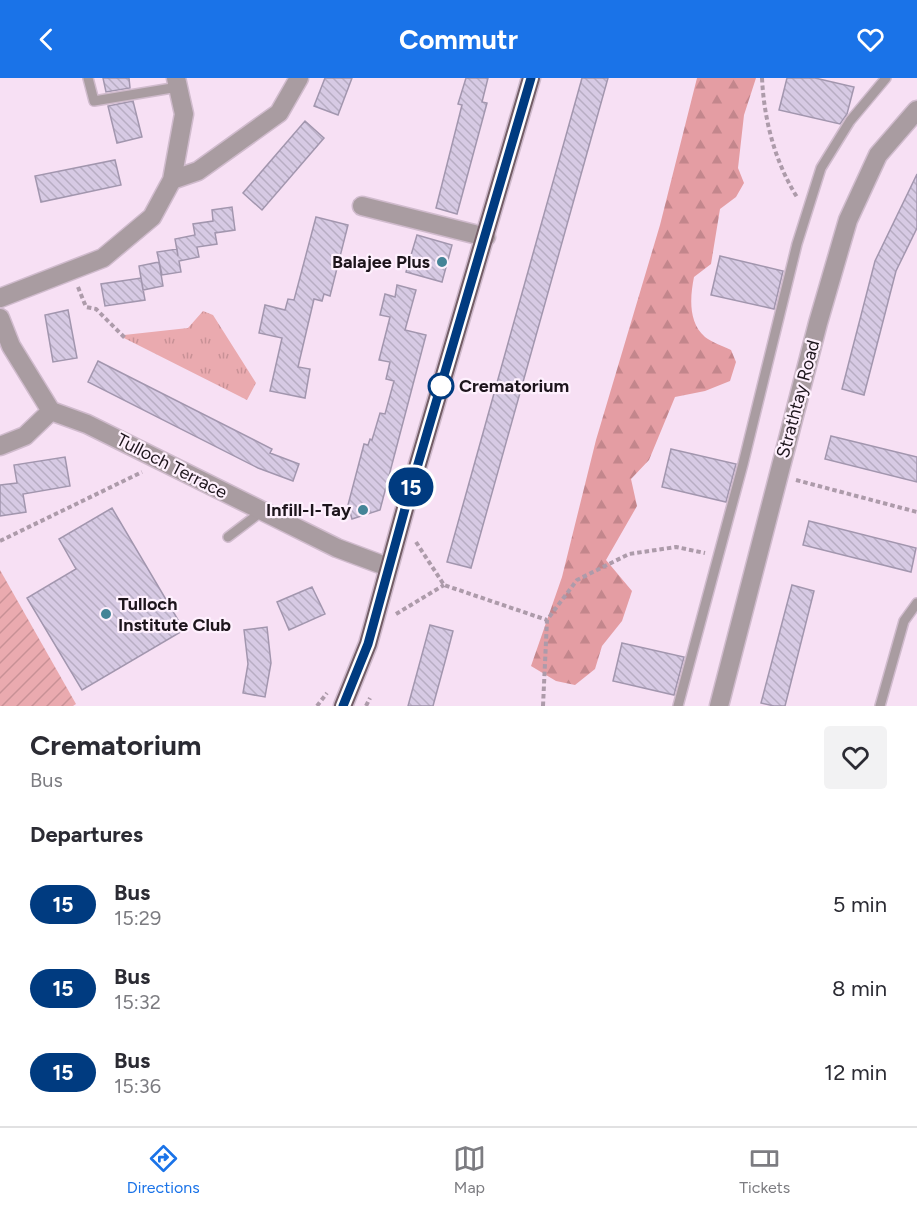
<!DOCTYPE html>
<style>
body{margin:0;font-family:Figtree,sans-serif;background:#f2f2f3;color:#2b2b33;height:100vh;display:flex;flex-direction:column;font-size:22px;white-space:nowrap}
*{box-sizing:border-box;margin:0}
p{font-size:20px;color:#7c7c81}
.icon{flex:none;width:33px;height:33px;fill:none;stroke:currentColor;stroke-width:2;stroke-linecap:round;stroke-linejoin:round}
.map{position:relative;height:628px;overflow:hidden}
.details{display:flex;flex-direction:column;background:#fff;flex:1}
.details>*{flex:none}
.badge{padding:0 12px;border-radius:20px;font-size:21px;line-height:39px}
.map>.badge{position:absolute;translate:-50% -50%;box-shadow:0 0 0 3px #fff}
h2{padding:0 30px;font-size:22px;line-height:54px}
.round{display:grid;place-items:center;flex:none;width:63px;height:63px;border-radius:6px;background:#f2f2f3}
.headline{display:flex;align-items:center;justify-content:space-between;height:102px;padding:0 30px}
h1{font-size:28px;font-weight:700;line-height:45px}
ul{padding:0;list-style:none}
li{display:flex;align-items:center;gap:18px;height:84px;padding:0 30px}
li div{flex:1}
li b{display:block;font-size:22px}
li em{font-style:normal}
li .badge{min-width:66px;font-weight:700;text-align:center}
header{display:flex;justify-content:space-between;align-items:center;height:78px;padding:0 30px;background:#1a73e8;color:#fff;font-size:27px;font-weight:700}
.dock{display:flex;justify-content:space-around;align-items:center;height:84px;border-top:2px solid #e1e1e2;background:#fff;font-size:16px;color:#7c7c81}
.dock a{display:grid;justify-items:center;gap:3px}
.dock .selected{color:#1a73e8}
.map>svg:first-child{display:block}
.grass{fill:url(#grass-tufts)}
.forest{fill:url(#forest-firs)}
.garden{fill:url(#garden-furrows)}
.building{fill:url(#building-back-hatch);stroke:#a296ae;stroke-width:1.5}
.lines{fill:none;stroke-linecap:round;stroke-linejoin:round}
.service-casing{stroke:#d0bbcd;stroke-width:12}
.minor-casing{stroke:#d0bbcd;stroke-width:21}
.primary-casing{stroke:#d0bbcd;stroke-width:21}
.path{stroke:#ad9baa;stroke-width:4;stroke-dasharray:4.5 3;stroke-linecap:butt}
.service{stroke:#a99ca1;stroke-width:9}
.minor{stroke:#a99ca1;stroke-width:18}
.primary{stroke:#735d66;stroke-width:18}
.line-casing{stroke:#fff;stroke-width:14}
.line{stroke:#003b80;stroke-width:9}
.poi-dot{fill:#448497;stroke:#fef0fd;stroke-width:2}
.stop-dot{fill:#fff;stroke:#003b80;stroke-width:3}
.labels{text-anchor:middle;stroke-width:4.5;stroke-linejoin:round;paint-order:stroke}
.poi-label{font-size:18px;font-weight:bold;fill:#1d151c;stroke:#fef0fd;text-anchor:end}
.stop-label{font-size:18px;font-weight:bold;fill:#1d151c;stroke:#fef0fd;text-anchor:start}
.street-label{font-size:18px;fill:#1d151c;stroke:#fef0fd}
</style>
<header><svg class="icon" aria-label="back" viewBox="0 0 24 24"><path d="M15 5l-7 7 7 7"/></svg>Commutr<svg class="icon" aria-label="heart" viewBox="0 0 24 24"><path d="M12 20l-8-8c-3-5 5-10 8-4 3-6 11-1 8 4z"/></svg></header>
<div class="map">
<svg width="917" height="628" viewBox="0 0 917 628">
<defs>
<pattern id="grass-tufts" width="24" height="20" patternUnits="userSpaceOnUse" patternTransform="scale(1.5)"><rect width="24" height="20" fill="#eaaaaf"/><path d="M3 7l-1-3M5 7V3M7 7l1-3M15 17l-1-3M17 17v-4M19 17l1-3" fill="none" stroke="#c89196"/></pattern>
<pattern id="forest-firs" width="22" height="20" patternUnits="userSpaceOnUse" patternTransform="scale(1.5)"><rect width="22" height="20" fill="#e49da3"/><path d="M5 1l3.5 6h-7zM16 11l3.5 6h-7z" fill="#c3868c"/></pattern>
<pattern id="garden-furrows" width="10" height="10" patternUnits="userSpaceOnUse" patternTransform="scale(1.5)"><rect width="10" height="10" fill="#eaaaaf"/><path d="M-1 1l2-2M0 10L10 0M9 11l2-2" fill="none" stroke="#c89196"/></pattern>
<pattern id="building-back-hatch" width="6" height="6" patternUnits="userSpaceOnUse" patternTransform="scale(1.5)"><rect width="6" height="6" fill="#d7cae4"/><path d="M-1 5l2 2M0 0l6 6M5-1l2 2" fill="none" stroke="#b8adc3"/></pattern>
</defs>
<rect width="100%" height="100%" fill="#f7e0f4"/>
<!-- grass -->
<path class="grass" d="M203 233 213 237 256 305 247 322 124 260V257L188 250Z"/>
<!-- forest -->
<path class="forest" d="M697 0H756L744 37 738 90 744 105 736 119 720 131 711 186 694 199C690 219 688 244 705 259 711 264 723 268 731 272L736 284 730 303 705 313 675 319 649 382 631 401 637 428 606 482 632 513 622 543 602 568 595 591 575 607 556 603 531 588 562 499 596 362 660 147Z"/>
<!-- garden -->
<path class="garden" d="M0 492 76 626 73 628H0Z"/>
<!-- building -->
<path class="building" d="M103 0H129L130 10 106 14Z
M325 0H352L338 37 314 28Z
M466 0H488L482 24 487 25 457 136 436 130 462 27 458 26Z
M582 0H608L471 490 447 484Z
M787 0H815L854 9 847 36 840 46 779 32Z
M133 23 142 59 117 65 108 28Z
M305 43 324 60 262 132 243 115Z
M115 82 121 107 41 124 35 98Z
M917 96V150L896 193 864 317 842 311 875 183Z
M232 129 235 152 215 155 217 166 197 169 199 179 179 183 181 194 162 197 157 174 177 171 178 178 175 161 195 157 193 146 213 143 212 132Z
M316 139 348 147 330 218 324 216 322 223 314 221 298 289 310 291 305 320 270 313 282 260 259 255 265 227 285 232 288 221 294 222Z
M417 157 452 167 442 204 406 194Z
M720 178 783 193 774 231 711 217Z
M159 184 163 208 143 212 139 188Z
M141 200 145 222 105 228 101 206Z
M397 207 416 212 405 252 426 257 380 432 352 441 348 427 364 366 368 367 370 361 372 362 380 335 385 336 394 303 386 301 390 284 379 282 390 239 380 237 385 216 395 219Z
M68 232 77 280 53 284 45 237Z
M98 283 272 371 270 375 299 386 293 403 258 390 88 304Z
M831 358 917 379V404L825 381Z
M671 371 736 386 726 424 662 409Z
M65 379 70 408 23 416 26 434 0 438V407L17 405 14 387Z
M112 430 184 552 82 612 27 520 76 491 59 461Z
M809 443 916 470 911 494 803 467Z
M792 507 814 513 785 628H774L761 625Z
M312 509 325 536 289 552 277 524Z
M430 547 453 553 446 580 433 628H408Z
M267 549 271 585 265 619 243 615 248 586 244 552Z
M622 565 684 579 674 617 613 603Z"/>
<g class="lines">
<defs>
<path id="service" d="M88 0 94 23 178 9
M228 459 261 434
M678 628 743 386 797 166 821 90 850 43 886 0
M880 628 904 543 917 525"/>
<path id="minor" d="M172 102 198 93 279 35 299 0
M362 128 486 159
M0 220 103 180 152 139 172 102 184 36 176 0
M0 240 11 268 51 333 87 346 337 470 388 489
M0 368 25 358 51 333
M719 628 818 245 848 142 878 77 917 32"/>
<path id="primary" d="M343 628 368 566 406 427 531 0"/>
</defs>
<!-- service casing -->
<use href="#service" class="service-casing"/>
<!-- minor casing -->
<use href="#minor" class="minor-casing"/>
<!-- primary casing -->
<use href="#primary" class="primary-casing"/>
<!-- path -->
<path class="path" d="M762 0C764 42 775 84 797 119
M78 209 86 229 96 231 125 260
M796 402 917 434
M0 463 142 394
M416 464 444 507 547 542
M396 536 444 507
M317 628 327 615
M366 628 370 620
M543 628 547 542 577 502 629 476 676 469 705 475"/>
<!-- service -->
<use href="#service" class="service"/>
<!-- minor -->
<use href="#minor" class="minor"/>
<!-- primary -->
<use href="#primary" class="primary"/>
</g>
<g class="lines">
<defs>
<path id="line" d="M343 628 368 566 406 427 531 0"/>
</defs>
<!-- line casing -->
<use href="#line" class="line-casing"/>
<!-- line -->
<use href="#line" class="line"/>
</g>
<!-- markers -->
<g class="poi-dot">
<circle cx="442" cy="184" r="6"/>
<circle cx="363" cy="432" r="6"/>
<circle cx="106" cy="536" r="6"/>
</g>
<circle class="stop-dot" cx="441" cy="308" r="12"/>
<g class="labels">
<!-- poi labels -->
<g class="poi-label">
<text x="430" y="190">Balajee Plus</text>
<text x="351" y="438">Infill-I-Tay</text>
<text x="118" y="532" text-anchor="start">Tulloch<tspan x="118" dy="21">Institute Club</tspan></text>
</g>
<!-- stop labels -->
<g class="stop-label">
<text x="459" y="314">Crematorium</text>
</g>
<!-- street labels -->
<g class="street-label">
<text transform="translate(798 321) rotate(-75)" y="6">Strathtay Road</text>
<text transform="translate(172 388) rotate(27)" y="6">Tulloch Terrace</text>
</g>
</g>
</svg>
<b class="badge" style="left:411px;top:409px;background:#003b80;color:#fff">15</b>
</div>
<section class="details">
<div class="headline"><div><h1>Crematorium</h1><p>Bus</p></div><a class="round"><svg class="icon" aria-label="heart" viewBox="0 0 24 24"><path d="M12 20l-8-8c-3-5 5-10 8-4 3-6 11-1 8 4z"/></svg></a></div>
<h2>Departures</h2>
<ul>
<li><span class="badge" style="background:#003b80;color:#fff">15</span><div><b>Bus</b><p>15:29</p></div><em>5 min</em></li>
<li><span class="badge" style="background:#003b80;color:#fff">15</span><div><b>Bus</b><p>15:32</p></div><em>8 min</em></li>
<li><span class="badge" style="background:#003b80;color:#fff">15</span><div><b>Bus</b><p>15:36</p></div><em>12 min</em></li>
</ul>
</section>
<nav class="dock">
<a class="selected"><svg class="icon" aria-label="directions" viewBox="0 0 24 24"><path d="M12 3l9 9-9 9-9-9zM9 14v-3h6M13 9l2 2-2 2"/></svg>Directions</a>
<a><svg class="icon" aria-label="map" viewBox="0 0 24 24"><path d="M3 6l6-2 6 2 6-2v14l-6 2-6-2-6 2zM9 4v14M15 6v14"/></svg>Map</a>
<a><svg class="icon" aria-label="tickets" viewBox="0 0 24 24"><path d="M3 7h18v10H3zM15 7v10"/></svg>Tickets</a>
</nav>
